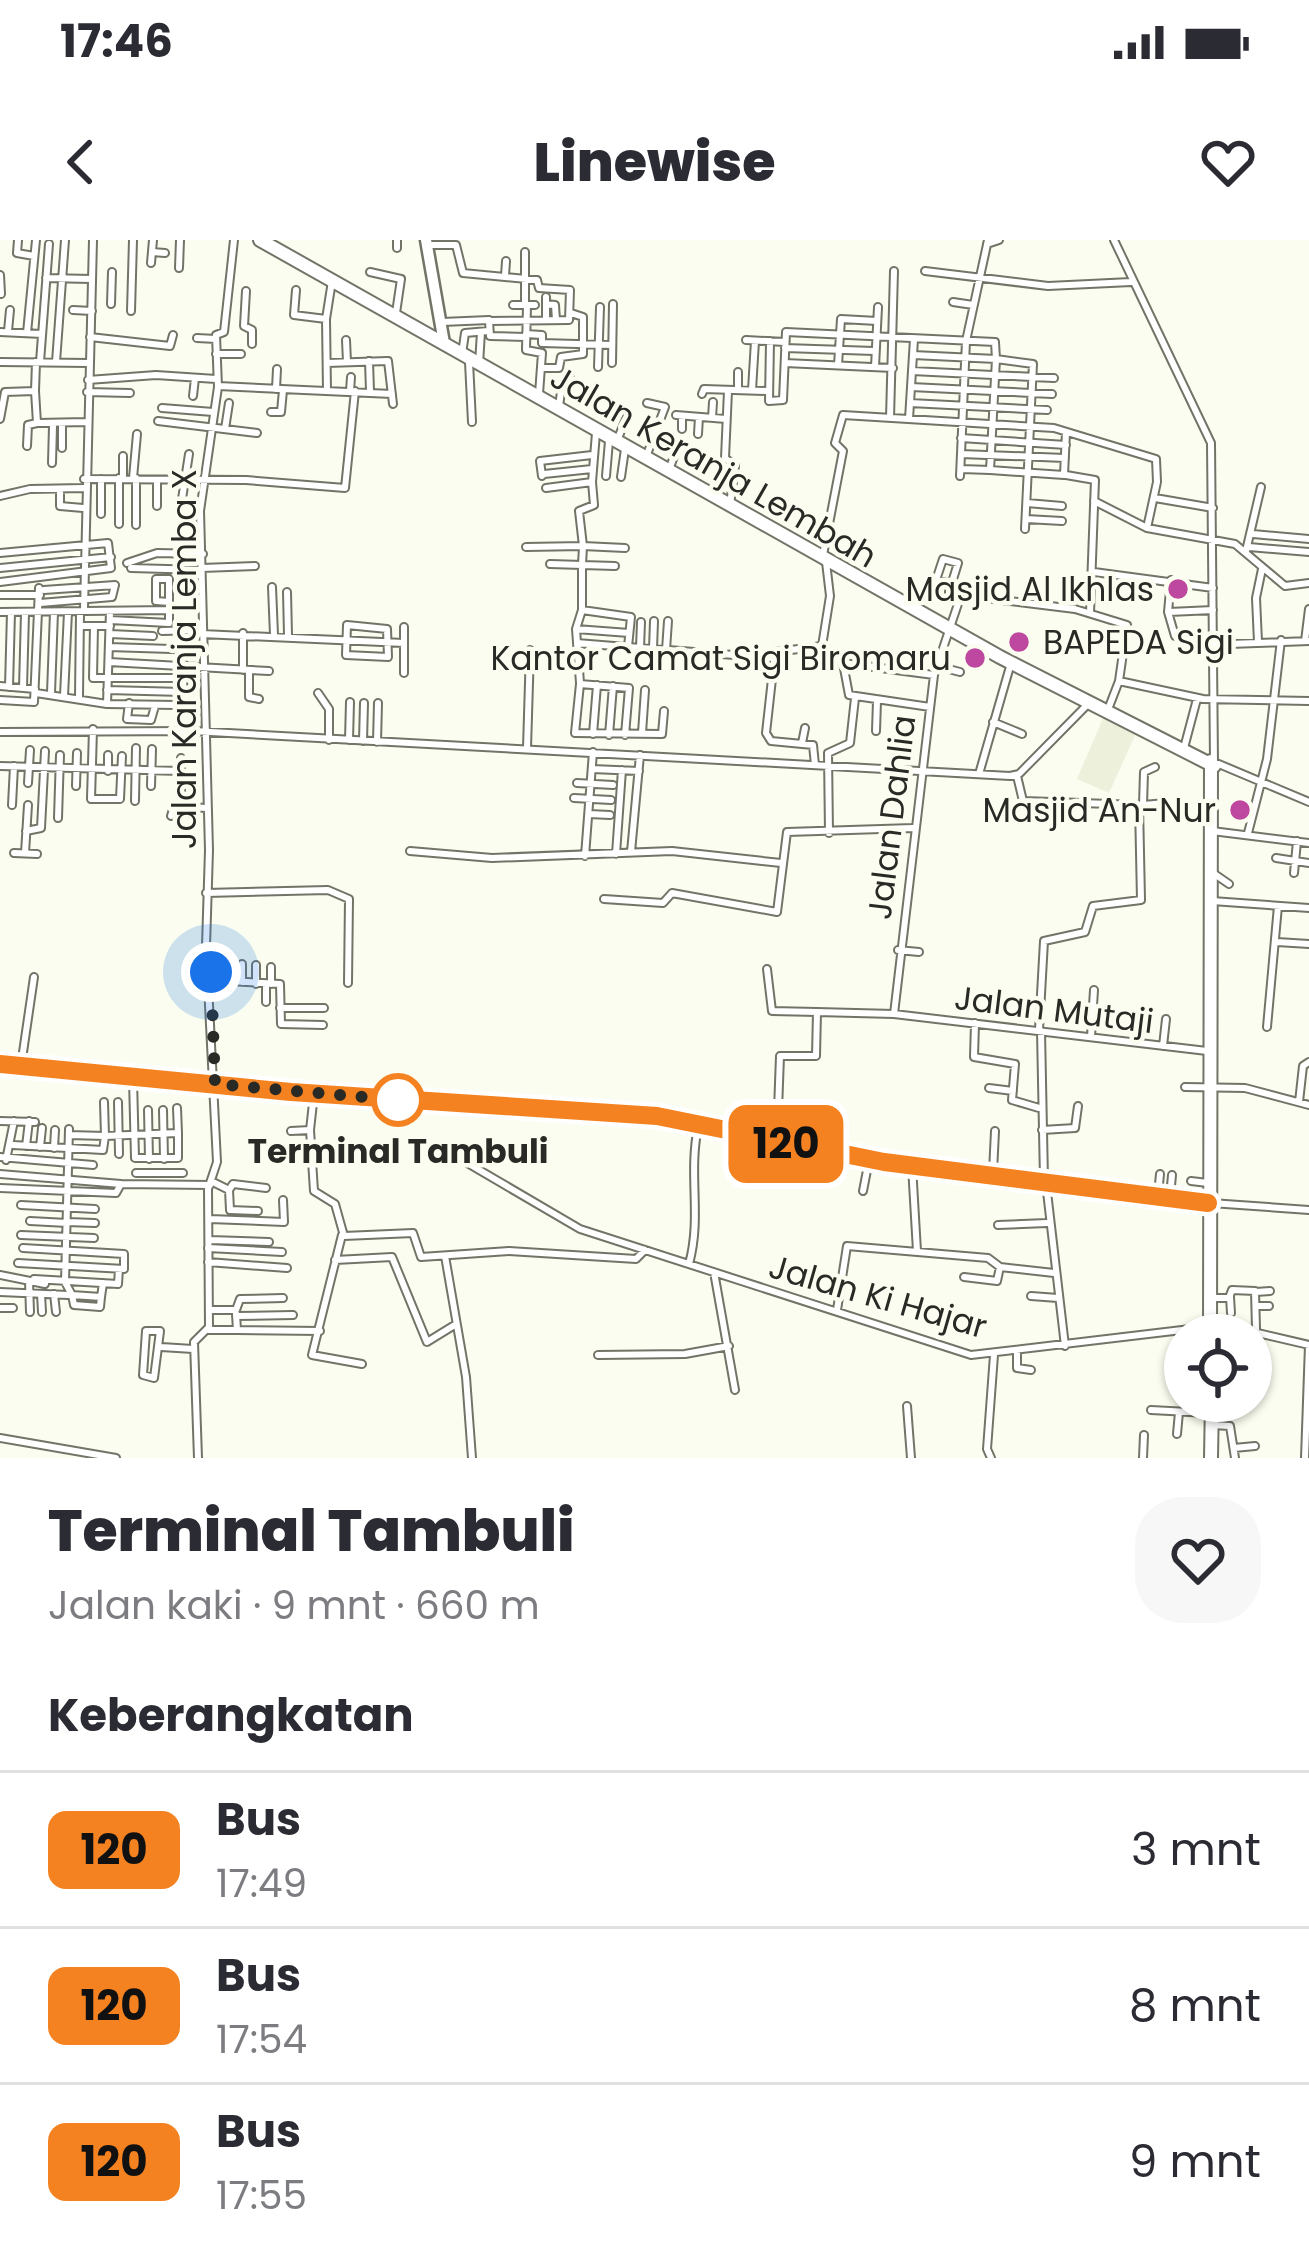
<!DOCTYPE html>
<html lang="id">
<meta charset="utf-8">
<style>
body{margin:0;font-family:Poppins,sans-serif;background:#f7f7f7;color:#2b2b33;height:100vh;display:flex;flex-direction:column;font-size:45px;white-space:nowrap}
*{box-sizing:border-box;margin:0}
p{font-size:39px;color:#7c7c81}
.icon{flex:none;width:66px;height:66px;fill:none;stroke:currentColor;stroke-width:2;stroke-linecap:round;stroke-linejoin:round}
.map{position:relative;height:1218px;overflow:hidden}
.drawer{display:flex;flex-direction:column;background:#fff;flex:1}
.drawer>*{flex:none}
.badge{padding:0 24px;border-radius:18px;font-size:42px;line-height:78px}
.buttons{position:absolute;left:1164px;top:1074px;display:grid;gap:24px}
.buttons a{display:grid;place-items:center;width:108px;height:108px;border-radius:50%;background:#fff;box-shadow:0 3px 9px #0004;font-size:60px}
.you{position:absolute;width:60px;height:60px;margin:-30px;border:9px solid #fff;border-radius:50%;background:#1a73e8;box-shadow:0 0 0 18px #1a73e833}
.map>.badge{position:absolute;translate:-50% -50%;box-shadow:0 0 0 6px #fff}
h2{padding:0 48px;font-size:45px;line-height:108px}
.round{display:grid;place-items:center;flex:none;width:126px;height:126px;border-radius:48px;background:#f7f7f7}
.overview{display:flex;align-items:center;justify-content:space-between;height:204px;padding:0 48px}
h1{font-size:57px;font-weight:800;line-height:90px}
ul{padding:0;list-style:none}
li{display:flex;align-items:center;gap:36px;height:156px;padding:0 48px;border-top:3px solid #e1e1e2}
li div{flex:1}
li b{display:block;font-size:45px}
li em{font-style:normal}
li .badge{min-width:132px;font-weight:700;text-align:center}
.status{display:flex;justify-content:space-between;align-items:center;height:84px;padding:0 60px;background:#fff;direction:ltr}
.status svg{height:33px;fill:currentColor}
header{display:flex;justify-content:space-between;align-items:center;height:156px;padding:0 48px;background:#fff;font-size:54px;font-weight:800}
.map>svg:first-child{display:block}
.built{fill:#edf1dc}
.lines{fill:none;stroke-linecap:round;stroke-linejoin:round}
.street-casing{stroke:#727468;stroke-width:10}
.secondary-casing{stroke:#727468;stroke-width:15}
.primary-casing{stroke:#727468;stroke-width:16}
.street{stroke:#fff;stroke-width:6}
.secondary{stroke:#fff;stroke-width:10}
.primary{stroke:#fff;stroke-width:12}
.line-casing{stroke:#fff;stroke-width:27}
.line{stroke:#f58220;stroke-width:18}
.walk{stroke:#292a25;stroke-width:12;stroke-dasharray:0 21.6}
.poi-dot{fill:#be489f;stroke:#fafdef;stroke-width:4.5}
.stop-dot{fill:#fff;stroke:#f58220;stroke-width:6}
.labels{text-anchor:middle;stroke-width:9;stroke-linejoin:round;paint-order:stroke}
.street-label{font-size:33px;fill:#292a25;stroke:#fafdef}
.poi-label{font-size:33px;fill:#292a25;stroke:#fafdef;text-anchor:end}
.stop-label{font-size:33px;font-weight:bold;fill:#292a25;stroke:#fafdef}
</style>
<div class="status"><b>17:46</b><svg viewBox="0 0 49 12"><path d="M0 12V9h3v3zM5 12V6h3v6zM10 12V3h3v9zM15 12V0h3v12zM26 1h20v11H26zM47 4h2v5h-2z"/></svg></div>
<header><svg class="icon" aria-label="back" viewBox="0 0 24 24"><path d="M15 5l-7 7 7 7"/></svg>Linewise<svg class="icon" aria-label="heart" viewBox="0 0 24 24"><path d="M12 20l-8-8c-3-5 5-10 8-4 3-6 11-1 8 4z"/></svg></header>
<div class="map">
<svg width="1309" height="1218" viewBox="0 0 1309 1218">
<rect width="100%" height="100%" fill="#fafdef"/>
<!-- built -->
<path class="built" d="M1104 476 1137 491 1109 553 1077 539Z"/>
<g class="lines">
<defs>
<path id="street" d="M18 0 17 13 34 16
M1114 0 1211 203 1214 522 1309 562
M987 4 999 0
M428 5H456L463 33 537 40 539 48 570 50 569 80 489 81 490 96 526 97
M397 8V0
M152 12 165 13
M151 23 153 0
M179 28 180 0
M925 31 1048 46 1131 42
M370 32 401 39 396 73
M0 35 1 54
M505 36 506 21
M46 38 91 39
M296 50 294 75 326 79
M246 51 244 86 252 90V104
M546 57V80
M953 62 973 65
M111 64 112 32
M546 64 555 65 556 80
M513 65H535
M525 65V12
M527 65 526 110 542 113 539 154
M73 70 92 71
M131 71 133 0
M442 82 489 80
M8 91 10 70
M0 92 42 94
M27 93 36 0
M526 94 542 95V103L612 105
M90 97 170 106 173 95
M197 98 216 99
M346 100 347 122
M746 100 785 102
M770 101 769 161 783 160 786 92 995 102 996 119 1033 124 1025 289
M785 108 874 111
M216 114H241
M462 114 465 93 488 91
M913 115 996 119 990 230 1064 235 1066 192
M369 121 370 151
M0 122 89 123
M40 122 49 4
M56 122 65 0
M469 122 472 182
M327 123 388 121 393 164
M612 123 613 64
M785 123 893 128
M479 124 481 92
M838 125 841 79 877 81
M598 127 600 67
M875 127 878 67
M541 128H559L561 117 583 114V77L571 73
M912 131 1054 138
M88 140 156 135 216 139
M218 146 392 154
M911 147 1052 154
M276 149 277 129
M738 150V132
M752 150 755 101
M35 151 36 122
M327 151 326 79 332 41
M350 151 351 137
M728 151 725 218 735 226 730 265
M87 152 130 153
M702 154 704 149 766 151
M193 156 195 138
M910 163 1047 170
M559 167 562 144 570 138
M162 168 213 172
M271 172H281L283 150
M676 175 726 179
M712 178 713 162
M890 178 894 31
M0 179 5 152 35 151 37 183 28 185 27 206
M909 179 914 99
M158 181 257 193
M38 183 86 182
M62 185V208
M225 189 229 163
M682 189V176
M698 194 699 177
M618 198 629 172
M961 198 1066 205
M961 214 1065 218
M646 217 665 167 647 163
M52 223 53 186
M961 229 990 230
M669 230 676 211
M544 234 592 229
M1066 235 1095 240 1090 373
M542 236 540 221 592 215
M606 236 609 201
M960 236 966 101 988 0
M621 237 625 209
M119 238V284
M123 238V216
M133 238 137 194
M84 239 246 240 345 248 355 151
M101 239V274
M592 242 594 265 579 271 583 306 625 308
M546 248 592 242 596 193
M60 249V266L83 268
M0 256 30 249 84 248
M1155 258 1213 268
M182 259 189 214
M1094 261 1147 288
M1027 263 1062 266
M157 266V240
M1026 279 1062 281
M136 285V238
M1253 294 1309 299
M526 307 583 306 582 325 615 326
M1249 307 1309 312
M1246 311 1261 247
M0 313 108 303 111 328 0 342
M823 315 843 211 835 203 843 175 1054 188 1156 219 1157 242 1147 288 1235 304 1285 346 1309 343
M127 323 157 313 203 314
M550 324 582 325V370L576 389 580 443
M0 328 111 317
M131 328 202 330
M202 328 255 326
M1094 332 1213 348
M1171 340 1168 372 1175 396 1229 404 1309 401
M951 344 936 340 943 319 958 323 949 352 961 355
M272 347 274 395
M287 352 288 395
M0 355H40
M40 363 112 357 115 345 44 350
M84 369 93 0
M582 370 631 377 628 407 773 418
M110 371 107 464 176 465
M0 372 169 370
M1169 372 1213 370
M110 380 169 383V339H156V361L169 362
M347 385 387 389 388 417 346 415Z
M80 386H110
M94 386 93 438H184
M404 387V433
M576 389 629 393
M162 391 201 390
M110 394 153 396
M202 394 404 403
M1305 401 1309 369
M1258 402 1256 358 1262 329
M577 403 626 407
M109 407 202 410
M640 408 641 382
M653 409 654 381
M820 409 843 423 849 455 930 467
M666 410 668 381
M109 422 269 431
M843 423 934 435
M937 426 960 432
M243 430V393
M249 430V457L259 459
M1119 441 1203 459 1309 461
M0 446 35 449
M9 447 11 372
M23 448 25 373
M107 450 183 452 184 424
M36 453 107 464
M51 453 54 372
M318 453 329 469V500
M64 456 68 372
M79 457 80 372
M0 460 34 462 39 348
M129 463 127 479 151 480 155 466
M993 482 1022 494
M93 489 91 559H120L122 516
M876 491 877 461
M0 492 192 491 1010 536 1019 534 1087 465
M642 493 645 450
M593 494 597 445
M609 495 613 446
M625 495 629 448 580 444 575 493 662 494 664 471
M349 500 350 462
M363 501 364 463
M377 502 378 463
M802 503 805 488
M527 508 530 410
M1184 508 1197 459
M181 518V550
M815 525 813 505 771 501 766 493 775 412 822 406 830 356 826 322
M0 526 181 531
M592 529 639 531
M108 531V515
M979 534 1011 423
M1017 536 1023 561 1139 565 1141 660 1093 666 1085 692 1044 701 1039 790
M28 543 30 510
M577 543 613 545
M76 546 77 513
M151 546 152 509
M574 558 611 560
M135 561 136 508
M12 565 14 526
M1143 565 1144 532 1155 527
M1143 565 1166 563
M589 574 610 575
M171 576 174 566 206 568
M58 578 60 515
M26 591 41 588 45 511
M1212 591 1309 603
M829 593 828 513 850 503 855 458
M1248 593 1267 519 1281 400
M410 611 492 618 672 611 781 623
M631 612 640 515
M14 613 37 614
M25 613 28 565
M616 614 622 530
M585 616 593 512
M1276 618 1309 623
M1213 633 1229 644
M1294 633 1297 601
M206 653 328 650 349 659 348 743
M604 659 663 663 672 653 777 672 787 592 913 588
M1212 661 1309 668
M1277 702 1309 704
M898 710 919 712
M271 727V744
M767 729 772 771 817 772
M211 740 280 744 281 784 323 785
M242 742V724
M256 744V725
M266 744V762
M280 768H324
M894 774 934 435 961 355 1075 369 1127 385 1119 441 1107 472
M975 783 974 817 1015 824 1012 860 1039 868
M1267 787 1278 666
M1041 791 1044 940
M1091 797 1094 750
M1163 806 1166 779
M21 826 34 737
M133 839 135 918H178V893
M1185 847 1245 848 1309 865
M989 848 1013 851
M314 854 310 890 314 951 335 964 344 996 413 993 421 1017 509 1011 636 1019 645 1010
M118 862 119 914
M1299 862 1303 826 1309 822
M148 870 149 919
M163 870 164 919
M0 881 35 882
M69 889 65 1042 72 1055 101 1057 103 1043
M1042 890 1075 888 1078 866
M291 891 310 890
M69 895 105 896 104 862
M777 898 780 816H816L817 772 894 774 1207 811
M13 905 103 910 105 896 178 893 177 868
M26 906 29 881
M40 907 42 888
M54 908 55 890
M0 917 93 925
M457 917 580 989 971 1115 1224 1085 1309 1105
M6 920 14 881
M912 926 917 1011
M993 932 995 891
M136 933H183
M0 934 121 944
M1191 941 1208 943
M215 943 229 950 233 944 266 948
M1046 943 1065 1106
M0 948 116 953 121 944 210 945
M229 950 230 970 258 971
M863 951 869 920
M1158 955 1160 934
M1170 957 1172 935
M1211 963 1309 970
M21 965 95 969
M210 979 284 982 283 960
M30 981 67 983
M67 982 95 983
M998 985 1047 983
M21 995 94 998
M342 995 312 1115 362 1124
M210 1000 269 1002
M208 1008 282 1012
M445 1016 466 1137 472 1218
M335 1020 392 1017 427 1102 453 1086
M208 1022 287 1028
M18 1023 124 1029V1014L23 1008
M689 1024C702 976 688 936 698 887
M714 1032 735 1150
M0 1035 45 1044
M964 1037 997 1041 1000 1027
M34 1039 118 1044 119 1029
M29 1041 30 1072
M0 1052 68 1055
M1256 1052 1270 1051
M41 1054 42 1072
M54 1054 56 1072
M72 1055 74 1065 100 1067 101 1057
M1031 1056 1058 1058
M1230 1057 1231 1073
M1211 1058H1229L1232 1050 1255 1051 1256 1089
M1256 1066H1269
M0 1068H13
M209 1070H236L240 1059 283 1058
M837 1070 847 1006 988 1018 1000 1027 1054 1033
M236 1076 293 1075
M208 1090H237L236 1074
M237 1090 320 1091
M146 1091H160L154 1138 143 1135Z
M161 1107 193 1109
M1017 1112V1128L1031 1130
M598 1115 685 1114 729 1106
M1251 1121H1259
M907 1166 911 1218
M1151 1170 1208 1173
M1212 1185 1230 1186 1235 1218
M1177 1194 1179 1172
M0 1198 116 1218
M1234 1208 1255 1206
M198 1218 194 1102 209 1087 208 949 217 922 206 706 209 610 200 271 218 147 216 95 224 92 234 0
M991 1218 987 1209 994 1115
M1143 1218 1144 1195
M1305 1218 1309 1105"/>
<path id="secondary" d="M426 0 444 103
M0 824 314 854 657 876 884 922 1208 963"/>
<path id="primary" d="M260 0 1000 417 1214 526
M1210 1095 1211 521
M1211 1218 1212 1161"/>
</defs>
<!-- street casing -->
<use href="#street" class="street-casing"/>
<!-- secondary casing -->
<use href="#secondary" class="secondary-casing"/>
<!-- primary casing -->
<use href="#primary" class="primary-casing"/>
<!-- street -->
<use href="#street" class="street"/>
<!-- secondary -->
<use href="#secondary" class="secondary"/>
<!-- primary -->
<use href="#primary" class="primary"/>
</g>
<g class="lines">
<defs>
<path id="line" d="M0 824 291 852 657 876 884 922 1208 963"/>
</defs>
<!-- line casing -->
<use href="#line" class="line-casing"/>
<!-- line -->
<use href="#line" class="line"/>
<!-- walk -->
<path class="walk" d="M211 732 215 844 398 860"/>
</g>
<!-- markers -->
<g class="poi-dot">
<circle cx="1178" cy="349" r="12"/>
<circle cx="1019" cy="402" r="12"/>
<circle cx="975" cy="418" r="12"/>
<circle cx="1240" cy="570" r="12"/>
</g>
<circle class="stop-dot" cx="398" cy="860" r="24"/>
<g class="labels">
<!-- street labels -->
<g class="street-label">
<text transform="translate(714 226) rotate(30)" y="12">Jalan Keranja Lembah</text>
<text transform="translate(184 419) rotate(-90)" y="12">Jalan Karanja Lemba X</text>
<text transform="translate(891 577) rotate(-83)" y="12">Jalan Dahlia</text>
<text transform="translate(1054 769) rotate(7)" y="12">Jalan Mutaji</text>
<text transform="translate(878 1056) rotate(16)" y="12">Jalan Ki Hajar</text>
</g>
<!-- poi labels -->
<g class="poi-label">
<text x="1154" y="361">Masjid Al Ikhlas</text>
<text x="1043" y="414" text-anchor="start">BAPEDA Sigi</text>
<text x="951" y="430">Kantor Camat Sigi Biromaru</text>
<text x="1216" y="582">Masjid An-Nur</text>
</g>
<!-- stop labels -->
<g class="stop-label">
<text x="398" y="923">Terminal Tambuli</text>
</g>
</g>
</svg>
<div class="buttons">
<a><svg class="icon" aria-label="locate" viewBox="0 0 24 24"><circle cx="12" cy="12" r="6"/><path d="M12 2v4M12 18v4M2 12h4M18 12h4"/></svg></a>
</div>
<div class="you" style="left:211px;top:732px"></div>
<b class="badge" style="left:786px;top:904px;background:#f58220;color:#111">120</b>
</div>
<section class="drawer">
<div class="overview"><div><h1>Terminal Tambuli</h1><p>Jalan kaki · 9 mnt · 660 m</p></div><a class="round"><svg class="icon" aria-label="heart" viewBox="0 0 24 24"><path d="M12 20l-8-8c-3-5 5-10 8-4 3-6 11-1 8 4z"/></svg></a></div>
<h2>Keberangkatan</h2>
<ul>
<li><span class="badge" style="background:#f58220;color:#111">120</span><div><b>Bus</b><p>17:49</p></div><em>3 mnt</em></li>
<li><span class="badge" style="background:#f58220;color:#111">120</span><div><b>Bus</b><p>17:54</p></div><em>8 mnt</em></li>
<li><span class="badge" style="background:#f58220;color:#111">120</span><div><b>Bus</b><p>17:55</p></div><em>9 mnt</em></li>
</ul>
</section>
